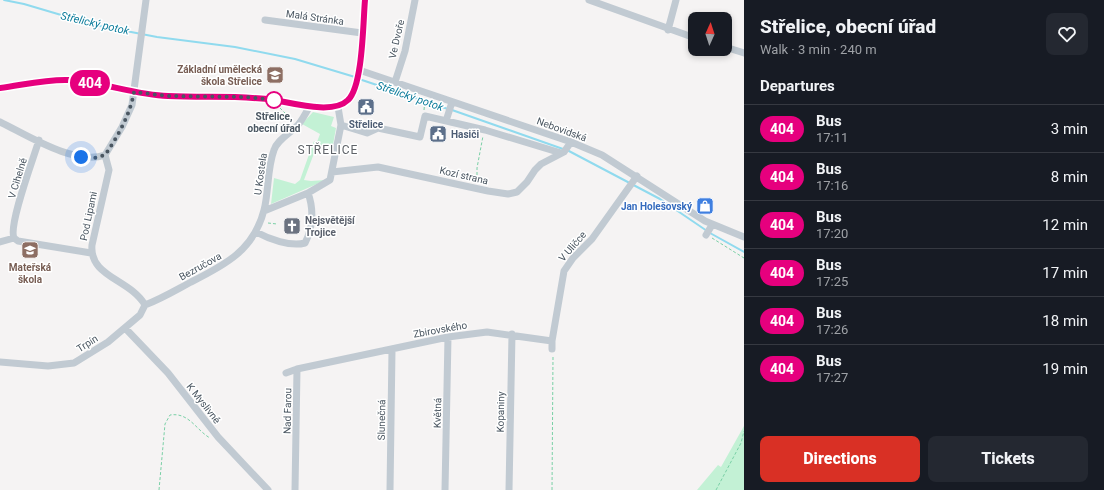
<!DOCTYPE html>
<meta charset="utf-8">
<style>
body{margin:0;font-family:Roboto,sans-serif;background:#242831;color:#f1f3f6;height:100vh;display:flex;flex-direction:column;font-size:15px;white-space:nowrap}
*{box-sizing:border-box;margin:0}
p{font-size:13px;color:#9ea1a6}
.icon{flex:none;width:22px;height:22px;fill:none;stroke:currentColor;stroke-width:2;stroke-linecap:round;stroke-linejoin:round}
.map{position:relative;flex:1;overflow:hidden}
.sheet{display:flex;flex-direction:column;background:#171b24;width:360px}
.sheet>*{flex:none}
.badge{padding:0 8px;border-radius:13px;font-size:14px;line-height:26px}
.needle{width:26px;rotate:3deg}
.tools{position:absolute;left:688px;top:12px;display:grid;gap:8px}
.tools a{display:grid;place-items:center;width:44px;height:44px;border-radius:8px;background:#171b24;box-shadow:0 2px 6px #0003;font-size:20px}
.you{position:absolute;width:20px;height:20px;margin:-10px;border:3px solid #fff;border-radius:50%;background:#1a73e8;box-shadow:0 0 0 6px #1a73e833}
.map>.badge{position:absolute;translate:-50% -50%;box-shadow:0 0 0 2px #fff}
h2{padding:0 16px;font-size:15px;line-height:36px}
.round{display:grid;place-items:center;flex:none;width:42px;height:42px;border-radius:8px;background:#242831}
.head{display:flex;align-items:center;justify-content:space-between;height:68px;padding:0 16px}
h1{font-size:19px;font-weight:800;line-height:30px}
.action{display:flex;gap:8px;margin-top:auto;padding:8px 16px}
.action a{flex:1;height:46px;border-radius:8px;background:#d93025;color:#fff;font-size:16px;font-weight:800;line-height:46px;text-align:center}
.action a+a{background:#242831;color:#f1f3f6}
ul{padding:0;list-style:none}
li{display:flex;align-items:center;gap:12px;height:48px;padding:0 16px;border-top:1px solid #363941}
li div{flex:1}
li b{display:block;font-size:15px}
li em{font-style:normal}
li .badge{min-width:44px;font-weight:700;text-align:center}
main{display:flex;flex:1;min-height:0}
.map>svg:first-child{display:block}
.green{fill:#c3f1d5}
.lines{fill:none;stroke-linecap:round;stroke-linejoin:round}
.stream{stroke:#90daee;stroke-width:2}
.path{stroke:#7ad0a6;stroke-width:1;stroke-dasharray:3 2;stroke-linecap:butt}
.minor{stroke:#c1cad2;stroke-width:7}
.line-casing{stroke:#fff;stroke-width:9}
.line{stroke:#e6007e;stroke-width:6}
.walk{stroke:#4a5661;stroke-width:4;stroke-dasharray:0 7.2}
.stop-dot{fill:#fff;stroke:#e6007e;stroke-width:2}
.labels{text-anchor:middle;stroke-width:3;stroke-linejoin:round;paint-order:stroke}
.street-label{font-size:10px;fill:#4a5661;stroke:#fff}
.education-label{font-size:10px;font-weight:bold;fill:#785e54;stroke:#fff;text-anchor:end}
.stop-label{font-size:10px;font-weight:bold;fill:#4a5661;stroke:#fff}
.service-label{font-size:10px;font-weight:bold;fill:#4e5e75;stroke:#fff}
.shop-label{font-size:10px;font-weight:bold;fill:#366cbe;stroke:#fff;text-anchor:end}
.worship-label{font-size:10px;font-weight:bold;fill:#5b616d;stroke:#fff;text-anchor:start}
.water-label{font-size:11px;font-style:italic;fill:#0c7c9b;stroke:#fff}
.quarter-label{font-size:12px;letter-spacing:1px;fill:#5f6368;stroke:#fff}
</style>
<main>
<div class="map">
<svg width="744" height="490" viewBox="0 0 744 490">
<rect width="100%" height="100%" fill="#f5f3f3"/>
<!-- green -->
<path class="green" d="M313 112 334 117 331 126 336 128 332 150 316 148 304 180 311 181 326 180 271 204 274 178 295 184 300 180 312 146 314 141 317 142 320 134 302 124Z
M744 426V490H697L718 465 721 467Z"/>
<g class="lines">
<!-- stream -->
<path class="stream" d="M4 0 24 4 95 25 157 37 235 47 295 59 355 77
M359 79 448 109
M452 110 563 149
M567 150 660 199 710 233 744 252"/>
<!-- path -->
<path class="path" d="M280 108 292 120
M424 110 425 100
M477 180V168L483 136
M268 223 277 224
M712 238 744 258
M159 490 165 424 170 415C189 412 196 430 210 438
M552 490 553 357
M716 490 741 443 744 431"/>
<!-- minor -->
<path class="minor" d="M589 0 695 38
M265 20 362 33
M668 30 676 0
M725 47 744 53
M359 70 571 142 602 155 705 221 744 237
M395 82 405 51 415 0
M0 88C23 85 46 79 69 80 103 82 134 95 168 96 204 98 239 95 274 100 293 103 333 115 348 100 363 86 363 22 365 0
M338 107 341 125
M446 121 452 102
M0 122C27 135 75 166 105 155
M39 140C34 157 8 225 14 238L18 241 91 253
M105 155 109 170 92 245C89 277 130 279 145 305
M105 155 122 127 132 105 146 0
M332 172 378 167 488 191 508 194 517 192 527 182 535 170 541 164 564 152 571 142
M264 211 308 193 330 180 341 125 367 133 378 128 420 137 425 116 485 130 561 153
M256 232C269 239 290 247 305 243 313 228 314 209 308 193
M706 235 712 225
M0 242 14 238
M145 305C161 299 176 290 191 282 225 265 254 250 264 210 269 191 267 169 274 150 277 140 289 134 297 126 302 121 306 112 310 106
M125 328 168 373 218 437 268 490
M552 349V341L564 271 573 258 592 239 637 176
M0 362 48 366 74 363 108 342 140 315 145 305
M286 373 297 369
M295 490 297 369 448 337 487 332 552 341
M390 490 392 350
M445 490 448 337
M509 490 512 334"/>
</g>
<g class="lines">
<defs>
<path id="line" d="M0 88C23 85 46 79 69 80 103 82 134 95 168 96 204 98 239 95 274 100 293 103 333 115 348 100 363 86 363 22 365 0"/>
</defs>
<!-- line casing -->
<use href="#line" class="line-casing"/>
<!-- line -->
<use href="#line" class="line"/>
<!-- walk -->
<path class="walk" d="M81 157 94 158 105 155C118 136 130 115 134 92L168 96 245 97 274 100"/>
</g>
<!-- icons -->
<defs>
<symbol id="school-square" viewBox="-11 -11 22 22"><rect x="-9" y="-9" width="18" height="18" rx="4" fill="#8d6e63" stroke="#fff"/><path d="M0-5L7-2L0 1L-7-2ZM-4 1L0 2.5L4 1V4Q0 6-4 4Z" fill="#fff"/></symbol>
<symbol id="civic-square" viewBox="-11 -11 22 22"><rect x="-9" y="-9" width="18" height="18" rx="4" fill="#5c6f8a" stroke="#fff"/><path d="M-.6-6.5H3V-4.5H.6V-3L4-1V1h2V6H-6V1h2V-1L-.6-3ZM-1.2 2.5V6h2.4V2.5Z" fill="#fff"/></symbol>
<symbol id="shop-square" viewBox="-11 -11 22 22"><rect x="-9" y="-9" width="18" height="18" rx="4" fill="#3f7fe0" stroke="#fff"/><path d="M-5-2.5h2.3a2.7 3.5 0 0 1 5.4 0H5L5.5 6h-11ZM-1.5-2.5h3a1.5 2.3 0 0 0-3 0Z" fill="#fff"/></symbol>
<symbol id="church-square" viewBox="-11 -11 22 22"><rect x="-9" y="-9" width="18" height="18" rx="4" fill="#6b7280" stroke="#fff"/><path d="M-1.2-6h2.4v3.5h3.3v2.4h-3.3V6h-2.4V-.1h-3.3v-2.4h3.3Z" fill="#fff"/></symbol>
</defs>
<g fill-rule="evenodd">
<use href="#school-square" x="265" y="65" width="20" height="20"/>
<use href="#civic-square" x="356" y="97" width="20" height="20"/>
<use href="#civic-square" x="428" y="124" width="20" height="20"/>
<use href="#shop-square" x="695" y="196" width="20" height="20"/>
<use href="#church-square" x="282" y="216" width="20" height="20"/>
<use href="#school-square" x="20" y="240" width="20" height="20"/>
</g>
<!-- markers -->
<circle class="stop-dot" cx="274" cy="100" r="8"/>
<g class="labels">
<!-- street labels -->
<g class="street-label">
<text transform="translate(315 17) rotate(8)" y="4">Malá Stránka</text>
<text transform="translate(396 39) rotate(-77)" y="4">Ve Dvoře</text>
<text transform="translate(562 129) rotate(20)" y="4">Nebovidská</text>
<text transform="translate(260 174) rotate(-82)" y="4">U Kostela</text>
<text transform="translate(464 175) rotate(13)" y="4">Kozí strana</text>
<text transform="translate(17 178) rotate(-73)" y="4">V Cihelně</text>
<text transform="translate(88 216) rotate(-78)" y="4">Pod Lipami</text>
<text transform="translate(572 246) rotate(-49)" y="4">V Uličce</text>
<text transform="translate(200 266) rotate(-29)" y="4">Bezručova</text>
<text transform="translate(440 329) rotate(-10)" y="4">Zbirovského</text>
<text transform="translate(87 343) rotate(-32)" y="4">Trpín</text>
<text transform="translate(204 403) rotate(52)" y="4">K Myslivně</text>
<text transform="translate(287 411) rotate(-89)" y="4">Nad Farou</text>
<text transform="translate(500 412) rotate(-89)" y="4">Kopaniny</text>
<text transform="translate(437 413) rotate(-89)" y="4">Květná</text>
<text transform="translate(381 420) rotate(-89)" y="4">Slunečná</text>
</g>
<!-- education labels -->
<g class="education-label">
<text x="262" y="73">Základní umělecká<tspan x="262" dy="12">škola Střelice</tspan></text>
<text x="30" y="271" text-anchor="middle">Mateřská<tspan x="30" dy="12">škola</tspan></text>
</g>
<!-- stop labels -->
<g class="stop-label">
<text x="274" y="120">Střelice,<tspan x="274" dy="12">obecní úřad</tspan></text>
</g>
<!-- service labels -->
<g class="service-label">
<text x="366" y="128">Střelice</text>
<text x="451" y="138" text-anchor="start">Hasiči</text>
</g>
<!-- shop labels -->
<g class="shop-label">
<text x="692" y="210">Jan Holešovský</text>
</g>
<!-- worship labels -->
<g class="worship-label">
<text x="305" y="224">Nejsvětější<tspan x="305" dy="12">Trojice</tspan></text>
</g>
<!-- water labels -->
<g class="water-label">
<text transform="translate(95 23) rotate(13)" y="4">Střelický potok</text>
<text transform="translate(410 96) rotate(19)" y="4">Střelický potok</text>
</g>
<!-- quarter labels -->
<g class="quarter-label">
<text x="328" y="154">STŘELICE</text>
</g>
</g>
</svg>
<div class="tools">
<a><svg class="needle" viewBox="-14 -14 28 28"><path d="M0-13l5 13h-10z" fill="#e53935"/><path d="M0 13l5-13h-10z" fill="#9ea1a6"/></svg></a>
</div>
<div class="you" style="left:81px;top:157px"></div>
<b class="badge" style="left:90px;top:83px;background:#e6007e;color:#fff">404</b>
</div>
<section class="sheet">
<div class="head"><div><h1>Střelice, obecní úřad</h1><p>Walk · 3 min · 240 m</p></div><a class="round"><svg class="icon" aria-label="heart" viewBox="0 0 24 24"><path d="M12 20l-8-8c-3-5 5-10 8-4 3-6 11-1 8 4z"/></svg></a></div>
<h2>Departures</h2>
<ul>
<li><span class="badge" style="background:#e6007e;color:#fff">404</span><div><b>Bus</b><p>17:11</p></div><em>3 min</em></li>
<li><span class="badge" style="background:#e6007e;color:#fff">404</span><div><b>Bus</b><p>17:16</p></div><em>8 min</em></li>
<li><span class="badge" style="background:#e6007e;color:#fff">404</span><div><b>Bus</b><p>17:20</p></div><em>12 min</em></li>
<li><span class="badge" style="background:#e6007e;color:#fff">404</span><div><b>Bus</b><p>17:25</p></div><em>17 min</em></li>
<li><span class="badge" style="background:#e6007e;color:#fff">404</span><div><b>Bus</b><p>17:26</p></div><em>18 min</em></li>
<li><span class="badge" style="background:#e6007e;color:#fff">404</span><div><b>Bus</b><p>17:27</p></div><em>19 min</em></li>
</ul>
<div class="action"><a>Directions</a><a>Tickets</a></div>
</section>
</main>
